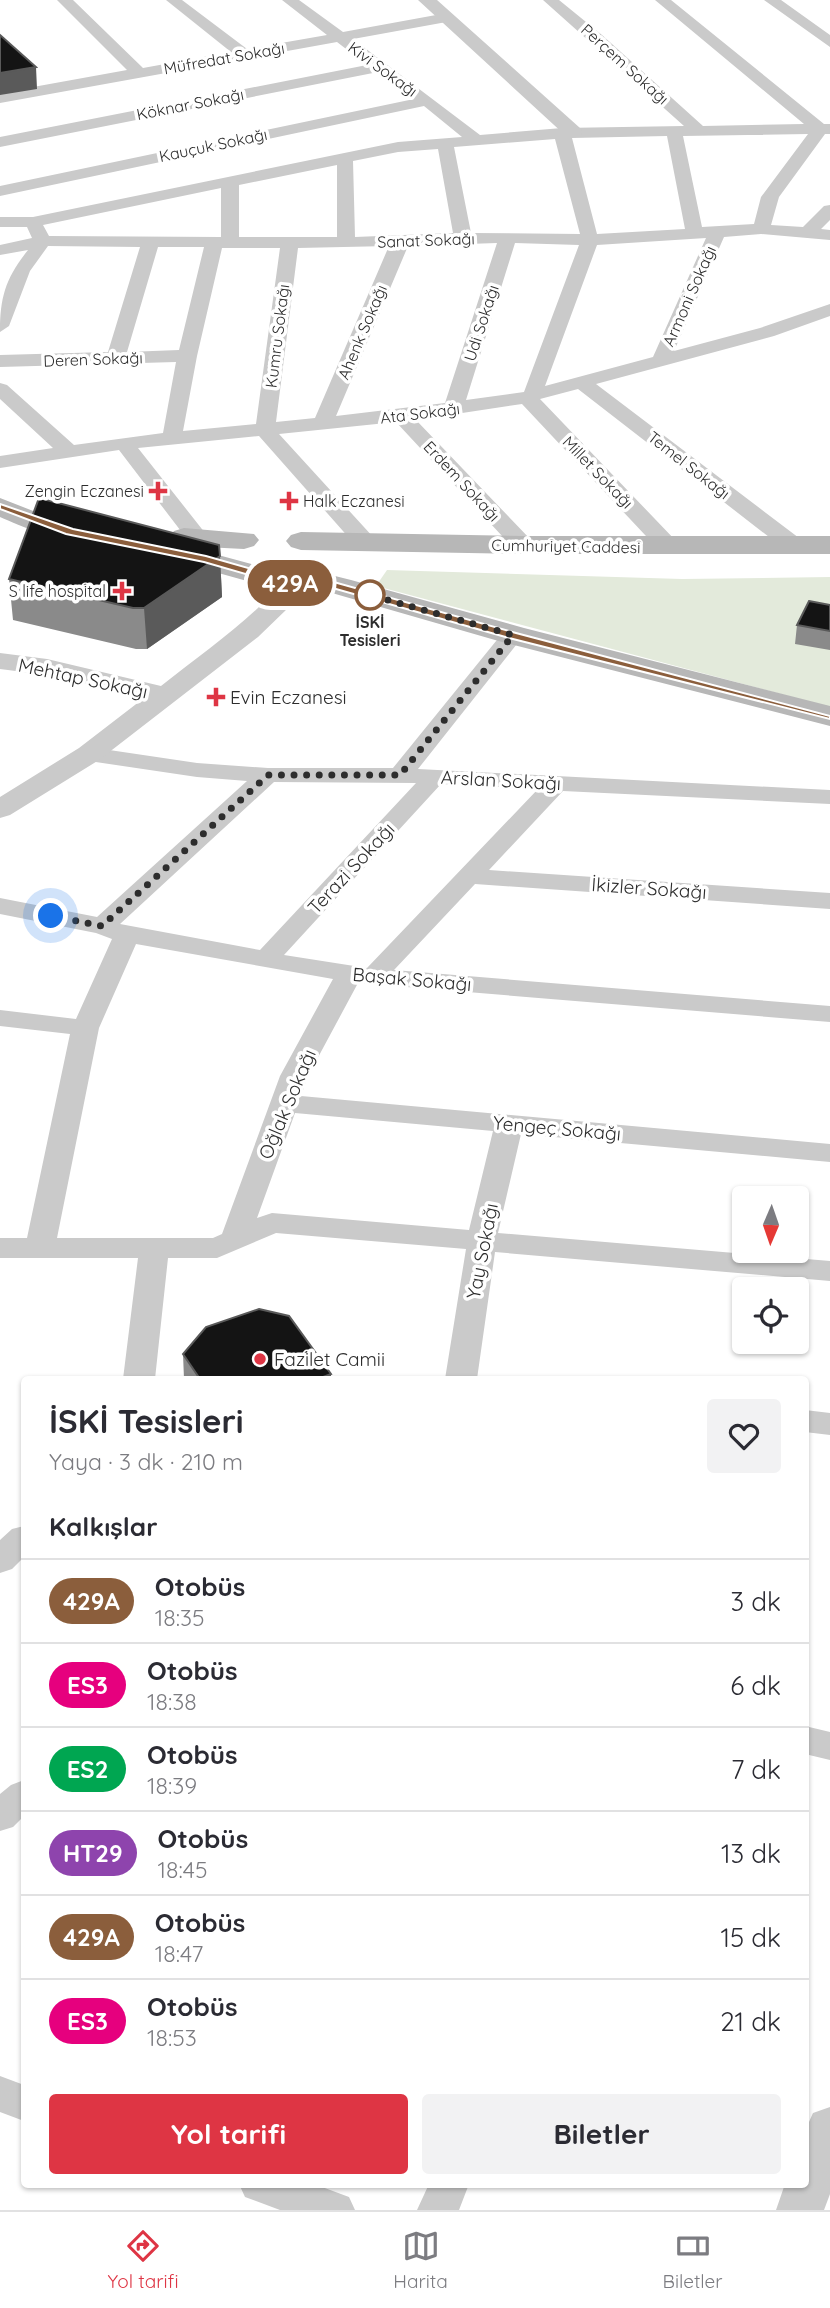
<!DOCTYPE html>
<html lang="tr">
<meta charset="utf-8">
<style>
body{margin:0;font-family:Quicksand,sans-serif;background:#f2f2f3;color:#2b2b33;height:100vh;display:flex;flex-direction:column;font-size:26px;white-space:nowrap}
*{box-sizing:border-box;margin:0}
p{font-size:23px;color:#7c7c81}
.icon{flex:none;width:38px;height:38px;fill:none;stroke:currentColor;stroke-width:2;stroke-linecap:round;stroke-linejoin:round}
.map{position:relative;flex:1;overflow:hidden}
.sheet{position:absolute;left:21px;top:1376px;width:788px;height:812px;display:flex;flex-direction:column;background:#fff;border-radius:7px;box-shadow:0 2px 5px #0004}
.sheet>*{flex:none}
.badge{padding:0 14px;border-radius:23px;font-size:24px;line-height:46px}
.needle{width:46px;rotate:182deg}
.buttons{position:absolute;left:732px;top:1186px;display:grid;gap:14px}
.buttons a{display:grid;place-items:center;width:77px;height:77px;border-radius:7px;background:#fff;box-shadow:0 2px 5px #0004;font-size:35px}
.you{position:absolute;width:35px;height:35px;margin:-18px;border:5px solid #fff;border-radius:50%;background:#1a73e8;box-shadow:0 0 0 10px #1a73e833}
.map>.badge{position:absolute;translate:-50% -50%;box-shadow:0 0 0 4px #fff}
h2{padding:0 28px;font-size:26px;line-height:63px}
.round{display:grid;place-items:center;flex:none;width:74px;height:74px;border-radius:7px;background:#f2f2f3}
.head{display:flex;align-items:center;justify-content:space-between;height:119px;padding:0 28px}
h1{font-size:33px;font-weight:700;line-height:52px}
.button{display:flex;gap:14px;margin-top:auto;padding:14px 28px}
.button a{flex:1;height:80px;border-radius:7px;background:#de3544;color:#fff;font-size:28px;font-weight:700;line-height:80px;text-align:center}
.button a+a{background:#f2f2f3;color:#2b2b33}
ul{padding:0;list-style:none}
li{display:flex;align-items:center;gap:21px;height:84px;padding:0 28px;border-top:2px solid #e1e1e2}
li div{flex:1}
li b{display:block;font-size:26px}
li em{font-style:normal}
li .badge{min-width:77px;font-weight:700;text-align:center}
.tab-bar{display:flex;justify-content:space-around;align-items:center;height:98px;border-top:2px solid #e1e1e2;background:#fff;font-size:19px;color:#7c7c81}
.tab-bar a{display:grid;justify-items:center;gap:4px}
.tab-bar .current{color:#de3544}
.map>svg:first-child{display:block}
.green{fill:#e3eadb}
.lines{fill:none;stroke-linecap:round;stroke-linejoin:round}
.minor{fill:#cacaca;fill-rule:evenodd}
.tertiary{fill:#cacaca;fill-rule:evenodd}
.secondary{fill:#b7b7b7;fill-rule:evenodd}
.wall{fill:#8a8a8a}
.shaded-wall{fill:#5a5a5a}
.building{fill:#141414;stroke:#5a5a5a;stroke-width:2}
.line{fill:#8b5e3c;stroke:#fff;stroke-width:2}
.walk{stroke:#2d2d2d;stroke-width:7;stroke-dasharray:0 12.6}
.poi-dot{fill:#de3544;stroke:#fff;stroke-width:2.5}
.stop-dot{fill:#fff;stroke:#8b5e3c;stroke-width:3.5}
.labels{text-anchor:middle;stroke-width:7;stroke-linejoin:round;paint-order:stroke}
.far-street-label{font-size:16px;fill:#2d2d2d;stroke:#fff}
.far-poi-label{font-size:16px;fill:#2d2d2d;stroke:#fff;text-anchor:end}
.far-stop-label{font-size:16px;font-weight:bold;fill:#2d2d2d;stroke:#fff}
.street-label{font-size:19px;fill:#2d2d2d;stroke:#fff}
.poi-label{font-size:19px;fill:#2d2d2d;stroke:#fff;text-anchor:start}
</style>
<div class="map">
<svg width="830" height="2210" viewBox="0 0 830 2210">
<rect width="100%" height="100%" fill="#fff"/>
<!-- green -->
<path class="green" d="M387 570 682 579 830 577V707L376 586Z"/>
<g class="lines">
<!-- minor -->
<path class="minor" d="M57 0H73L143 68 231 52 166 0H182L247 49 327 35 282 0H299L343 32 447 13 452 15 455 18 452 21 353 39 480 135 562 128 684 126 543 0H559L602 35 703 126 804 124 655 0H671L824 124H830V134H825L779 197 771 225 803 227 824 206 830 205V220L821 229 830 230V240L761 234 724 237 674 351 760 328 830 304V316L774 336 596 384 803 541 806 546 803 551H787L578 389 540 399 677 542 680 547 677 552H661L522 404 416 420 531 540 534 545 531 550H515L396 422 279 434 374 538 377 543 374 548H358L259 436 138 448 209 538 206 543H190L119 450 0 468V456L53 448 0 399V383L7 385 74 445 163 433 176 362 0 367V355L108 352 140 247 48 246 30 271 9 326 0 332C0 296 6 278 28 250L0 255V245L32 238 27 227H0V217H33L398 142 462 137 424 106 0 196V186L414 99 378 72 0 147V137L367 65 337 42 0 103V93L127 70ZM808 134 761 197 754 224 702 227 683 136ZM667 136 685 229 597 234 572 138ZM555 139 580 234 471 233 454 147ZM438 149 453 233 355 237 353 161 398 152ZM337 165V237H239V185ZM221 188V237L49 236 43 225ZM706 238 653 357 545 386 597 245ZM497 243 445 403 336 416 408 246ZM515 243 579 245 524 392 466 400ZM389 246 315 418 276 422 298 248ZM158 247H204L179 350 127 352ZM222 248H280L256 424 183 431 197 356Z
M764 0H781L830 35V47Z
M513 628 521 630 524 635 418 769 830 790V804L563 791 489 870 830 893V909L475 884 394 970 830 1006V1022L358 983 308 1076 301 1096 830 1144V1162L521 1134 498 1233 830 1261V1281L495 1252 477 1379H445L466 1249 276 1233 217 1258H168L155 1379H123L138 1258H0V1238H27L70 1034 0 1026V1010L76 1019 112 939 96 933 0 914V898L97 917 247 781 197 777 89 761 81 759 77 754 81 749 89 747 197 763 268 768H393L505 630ZM274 782 416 783 260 950 120 924ZM441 784 538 789 367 968 284 955ZM136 944 333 979 280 1076 222 1234 213 1238H57L99 1028ZM295 1113 493 1131 469 1230 272 1213 257 1218Z
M805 1410 830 1413V1435L805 1432Z
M24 1526V1557L12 1569 0 1573V1540L12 1529Z
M805 1726 830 1732V1760L805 1754Z
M24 1780V1816L13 1827 0 1831V1794L11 1785Z
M0 2076 24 2085V2121L0 2112Z
M239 2184H314L349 2197 355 2210H280L245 2197Z
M429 2184H469L459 2210H417Z"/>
<!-- tertiary -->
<path class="tertiary" d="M418 0H437L580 128 583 132 580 136H566Z
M293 575 302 578 306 583 287 609 258 637 99 760 10 815 0 818V797L79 748 144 698 47 675 0 669V653L47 659 161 686C194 660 228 636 258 608 269 597 278 579 293 575Z
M830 2107V2194L824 2210H776L785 2184H805V2131L813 2113Z"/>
<!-- secondary -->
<path class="secondary" d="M0 498 46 516 91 528 96 534 91 540C67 546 23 527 0 517Z
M184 528 254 534 259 540 254 546 244 549 185 546 288 574 323 573 351 580 524 628 830 706V726L502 642 332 593 287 592 161 557 156 551 161 545 173 543 169 537 174 531Z
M301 532 523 536H830V554H523L301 550 291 547 286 541 291 535Z"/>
</g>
<!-- wall -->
<path class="wall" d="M220 556 222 597 147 649H136L13 620 9 579Z
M830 605V650L795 644 797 625Z
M183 1354 331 1374V1379H184Z"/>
<!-- shaded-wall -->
<path class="shaded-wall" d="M36 67 37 89 0 95V73Z
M220 556 222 597 147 649 144 608Z
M331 1374V1379H318Z"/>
<!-- building -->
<path class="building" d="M0 35 36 67 0 73Z
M39 498 219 545 220 556 144 608H133L9 579Z
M809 601 830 605V631L797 625Z
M259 1309 289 1316 331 1374 318 1379H200L183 1354 206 1327Z"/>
<!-- line -->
<path class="line" d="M0 504 73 529 206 556 287 579H323L516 633 830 716V719L509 638 322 585 287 586 204 562 66 534 0 509Z"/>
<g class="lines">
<!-- walk -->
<path class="walk" d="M51 916 102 926 268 775H400L513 635 370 595"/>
</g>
<!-- markers -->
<g class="poi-dot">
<path d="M154.5 480.5h7v7h7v7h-7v7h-7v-7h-7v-7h7z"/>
<path d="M285.5 490.5h7v7h7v7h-7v7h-7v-7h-7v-7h7z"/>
<path d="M118.5 580.5h7v7h7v7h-7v7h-7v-7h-7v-7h7z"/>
<path d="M212.5 686.5h7v7h7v7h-7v7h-7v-7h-7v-7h7z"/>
<circle cx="260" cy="1359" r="7"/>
</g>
<circle class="stop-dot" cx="370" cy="595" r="14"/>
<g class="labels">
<!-- far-street labels -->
<g class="far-street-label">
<text transform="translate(224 58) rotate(-10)" y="6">Müfredat Sokağı</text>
<text transform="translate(625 64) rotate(42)" y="6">Perçem Sokağı</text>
<text transform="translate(383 69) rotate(36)" y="6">Kivi Sokağı</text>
<text transform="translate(190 104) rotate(-11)" y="6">Köknar Sokağı</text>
<text transform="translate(213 145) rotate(-12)" y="6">Kauçuk Sokağı</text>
<text transform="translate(426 240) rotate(-2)" y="6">Sanat Sokağı</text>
<text transform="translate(689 296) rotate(-66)" y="6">Armoni Sokağı</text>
<text transform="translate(481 323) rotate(-72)" y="6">Udi Sokağı</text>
<text transform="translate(362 332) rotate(-67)" y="6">Ahenk Sokağı</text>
<text transform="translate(277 336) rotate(-83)" y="6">Kumru Sokağı</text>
<text transform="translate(93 359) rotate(-2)" y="6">Deren Sokağı</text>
<text transform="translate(420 413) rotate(-7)" y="6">Ata Sokağı</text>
<text transform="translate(689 465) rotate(38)" y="6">Temel Sokağı</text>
<text transform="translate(598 472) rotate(46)" y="6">Millet Sokağı</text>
<text transform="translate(462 481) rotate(47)" y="6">Erdem Sokağı</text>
<text transform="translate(566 546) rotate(1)" y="6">Cumhuriyet Caddesi</text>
</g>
<!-- far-poi labels -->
<g class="far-poi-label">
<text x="144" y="497">Zengin Eczanesi</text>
<text x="303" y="507" text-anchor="start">Halk Eczanesi</text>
<text x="106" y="597">S life hospital</text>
</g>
<!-- far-stop labels -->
<g class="far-stop-label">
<text x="370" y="628">İSKİ<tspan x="370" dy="18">Tesisleri</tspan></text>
</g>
<!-- street labels -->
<g class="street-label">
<text transform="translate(83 678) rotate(12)" y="7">Mehtap Sokağı</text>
<text transform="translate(501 780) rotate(3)" y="7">Arslan Sokağı</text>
<text transform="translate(351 868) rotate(-47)" y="7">Terazi Sokağı</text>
<text transform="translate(649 888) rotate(4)" y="7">İkizler Sokağı</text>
<text transform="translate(412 979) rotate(5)" y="7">Başak Sokağı</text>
<text transform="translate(287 1104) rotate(-67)" y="7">Oğlak Sokağı</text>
<text transform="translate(557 1128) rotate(5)" y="7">Yengeç Sokağı</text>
<text transform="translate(482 1251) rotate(-79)" y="7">Yay Sokağı</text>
</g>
<!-- poi labels -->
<g class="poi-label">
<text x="230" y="704">Evin Eczanesi</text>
<text x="274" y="1366">Fazilet Camii</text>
</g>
</g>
</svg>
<div class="buttons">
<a><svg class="needle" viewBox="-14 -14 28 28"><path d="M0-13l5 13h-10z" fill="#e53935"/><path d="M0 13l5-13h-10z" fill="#7c7c81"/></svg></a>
<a><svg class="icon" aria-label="locate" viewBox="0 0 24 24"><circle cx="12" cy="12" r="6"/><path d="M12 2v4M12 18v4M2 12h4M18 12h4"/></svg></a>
</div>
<div class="you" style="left:51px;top:916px"></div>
<b class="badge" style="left:290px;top:583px;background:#8b5e3c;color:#fff">429A</b>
<section class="sheet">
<div class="head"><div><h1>İSKİ Tesisleri</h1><p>Yaya · 3 dk · 210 m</p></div><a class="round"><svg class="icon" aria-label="heart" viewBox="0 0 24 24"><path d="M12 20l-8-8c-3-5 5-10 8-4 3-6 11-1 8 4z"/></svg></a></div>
<h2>Kalkışlar</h2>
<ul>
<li><span class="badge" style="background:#8b5e3c;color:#fff">429A</span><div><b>Otobüs</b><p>18:35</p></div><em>3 dk</em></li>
<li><span class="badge" style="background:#e6007e;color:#fff">ES3</span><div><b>Otobüs</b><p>18:38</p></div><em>6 dk</em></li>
<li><span class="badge" style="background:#00a651;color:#fff">ES2</span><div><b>Otobüs</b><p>18:39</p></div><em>7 dk</em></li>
<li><span class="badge" style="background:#8e44ad;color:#fff">HT29</span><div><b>Otobüs</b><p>18:45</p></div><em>13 dk</em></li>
<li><span class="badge" style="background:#8b5e3c;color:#fff">429A</span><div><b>Otobüs</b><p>18:47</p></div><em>15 dk</em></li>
<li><span class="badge" style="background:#e6007e;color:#fff">ES3</span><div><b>Otobüs</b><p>18:53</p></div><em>21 dk</em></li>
</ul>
<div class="button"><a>Yol tarifi</a><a>Biletler</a></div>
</section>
</div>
<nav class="tab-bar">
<a class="current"><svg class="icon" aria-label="directions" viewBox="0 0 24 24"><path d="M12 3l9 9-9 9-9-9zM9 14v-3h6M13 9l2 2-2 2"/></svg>Yol tarifi</a>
<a><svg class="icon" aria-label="map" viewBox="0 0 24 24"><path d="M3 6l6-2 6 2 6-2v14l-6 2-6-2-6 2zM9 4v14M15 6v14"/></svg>Harita</a>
<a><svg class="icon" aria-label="tickets" viewBox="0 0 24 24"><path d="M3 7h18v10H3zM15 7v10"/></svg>Biletler</a>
</nav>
